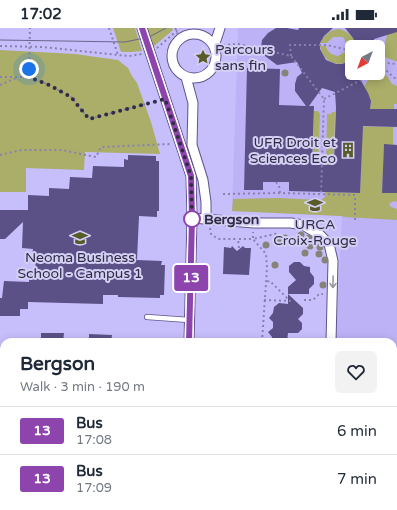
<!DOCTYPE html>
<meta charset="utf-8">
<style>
body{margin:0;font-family:"Varela Round",sans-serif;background:#f2f2f3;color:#1f2937;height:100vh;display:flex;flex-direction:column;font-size:15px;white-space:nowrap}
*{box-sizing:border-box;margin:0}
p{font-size:13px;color:#747a83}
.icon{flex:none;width:22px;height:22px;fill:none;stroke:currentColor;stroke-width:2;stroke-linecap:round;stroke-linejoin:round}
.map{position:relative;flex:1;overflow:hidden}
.panel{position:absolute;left:0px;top:310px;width:397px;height:172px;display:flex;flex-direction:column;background:#fff;border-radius:12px 12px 0 0;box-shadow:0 2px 10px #0003}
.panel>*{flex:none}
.badge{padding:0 8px;border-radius:3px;font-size:14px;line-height:26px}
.needle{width:26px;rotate:221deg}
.buttons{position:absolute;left:345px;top:12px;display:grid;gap:8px}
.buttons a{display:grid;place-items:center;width:40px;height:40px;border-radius:6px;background:#fff;box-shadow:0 2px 10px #0003;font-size:20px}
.you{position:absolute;width:20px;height:20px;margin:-10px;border:3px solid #fff;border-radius:50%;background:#1a73e8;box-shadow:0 0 0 6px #1a73e833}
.map>.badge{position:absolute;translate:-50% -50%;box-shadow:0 0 0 2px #fff}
.round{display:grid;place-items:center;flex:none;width:42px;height:42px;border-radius:6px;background:#f2f2f3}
.headline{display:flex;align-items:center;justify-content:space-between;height:68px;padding:0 20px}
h1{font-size:19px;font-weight:800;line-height:30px}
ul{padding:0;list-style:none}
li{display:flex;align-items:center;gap:12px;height:48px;padding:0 20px;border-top:1px solid #e0e1e3}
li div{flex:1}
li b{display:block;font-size:15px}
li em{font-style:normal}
li .badge{min-width:44px;font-weight:700;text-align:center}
.status{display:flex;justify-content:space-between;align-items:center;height:28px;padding:0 20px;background:#fff;direction:ltr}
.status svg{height:11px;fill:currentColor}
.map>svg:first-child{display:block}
.built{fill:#bdb2f6;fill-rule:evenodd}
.green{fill:#aaae69}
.building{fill:#5b5187;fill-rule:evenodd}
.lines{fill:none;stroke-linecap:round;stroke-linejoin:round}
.lane-casing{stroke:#5f558b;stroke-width:6}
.street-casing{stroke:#5f558b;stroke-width:11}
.path{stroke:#8881b0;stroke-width:2;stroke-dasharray:2 3;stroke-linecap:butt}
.lane{stroke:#fff;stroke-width:4.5}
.street{stroke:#fff;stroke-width:9}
.tram{stroke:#6a658b;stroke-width:1}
.path-bridge{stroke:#8881b0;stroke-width:2;stroke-dasharray:2 3;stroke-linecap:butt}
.tree{fill:#868377}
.oneway{stroke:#9896a2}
.line-casing{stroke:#fff;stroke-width:9}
.line{stroke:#8e44ad;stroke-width:6}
.walk{stroke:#302c44;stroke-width:4;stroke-dasharray:0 7.2}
.stop-dot{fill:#fff;stroke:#8e44ad;stroke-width:2}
.labels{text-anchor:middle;stroke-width:4;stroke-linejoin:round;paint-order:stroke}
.poi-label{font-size:14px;fill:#302c44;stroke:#d4cff5}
.stop-label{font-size:14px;font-weight:bold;fill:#302c44;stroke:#d4cff5;text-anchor:start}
</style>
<div class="status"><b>17:02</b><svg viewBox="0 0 49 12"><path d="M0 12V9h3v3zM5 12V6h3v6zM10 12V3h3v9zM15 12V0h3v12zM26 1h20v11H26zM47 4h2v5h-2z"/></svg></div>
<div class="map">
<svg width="397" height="482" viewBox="0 0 397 482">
<rect width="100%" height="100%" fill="#c7befc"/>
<!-- built -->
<path class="built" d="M238 0H397V344H393V314H336L342 188 232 183ZM352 19H378V45H352Z
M393 352H397V416L393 413Z"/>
<!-- green -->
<path class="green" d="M113 0H135L142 23 131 24H121Z
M146 0H172L173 2 153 19Z
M397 0V33H395L382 28 387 7Z
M339 1C347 3 352 7 356 16L355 19 347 18 344 10 342 9H333L327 15H320C325 7 329 2 339 1Z
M320 18H326C327 24 332 27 338 28L345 24 352 27V29C341 43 322 34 320 18Z
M0 22 75 26 118 32 128 40 132 48 137 55 151 94 160 126 85 124 84 142 26 140V164H0Z
M378 41 387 48 392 56 397 58V76H394V81H370L371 73 364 58 373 45H378Z
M314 83H318L320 86 318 137 303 136 304 127H313Z
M332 84H335L334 128H343L326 145 327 86H331Z
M349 98 393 99V117H384L382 165H397V174L394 173 389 176 391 179 397 181V192L345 189 341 188 232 183 233 171 278 170 321 172 325 169V155L329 164 360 165 362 107Z"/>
<!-- building -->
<path class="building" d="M276 0H287L298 2 299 0H333L324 8 320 15V21L326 32 336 36H342L352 32V45H367L360 51 368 65 371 73 370 81H397V99L363 98 360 165 289 163V154H263V162H244L247 40 280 41 279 77 306 78 295 63V56L297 49 302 45 297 34 277 37 265 28 261 20 262 12 268 5ZM322 60 335 64 336 79 334 137 312 136 314 78H309Z
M345 0H397V4L374 11V15L370 17V19H357L353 10Z
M384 116 397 117V165H382Z
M128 127 156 128V133H159V183H157V189L139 188 137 232 162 233 161 237H165L164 267H160V270L118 269V267H103V276L28 274V281H20V288H0V270H2L4 253 29 254V245H35L36 229H32L33 221 22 220 23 194 5 211H0V182H28V167L49 168V160L69 161 70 149 92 150 93 138 124 139V131L128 132Z
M232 218 237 223 243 218 245 220H251L249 247 223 246 224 219 231 220Z
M294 234H300L304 238 310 239V244L314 249V256L309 261V266H288L303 280V286L298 291 302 295V301L298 305H288L287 314H272V309L268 304 273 300V294L269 290 273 285 274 279 279 275 288 276V259L296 252 289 244V238Z
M41 305H64L63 314H41Z
M89 306 112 307 111 314H89Z"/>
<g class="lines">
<defs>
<path id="lane" d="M147 289 189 292"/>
<path id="street" d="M142 0 191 148 192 190 189 314
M172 28a22 22 0 1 1 44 0a22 22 0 1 1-44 0Z
M214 18 220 0
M186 49 193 75 192 117 203 152 206 174V190
M192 190 254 195H291L303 197 320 207 329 216 333 233 331 314
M0 341H4
M393 350H397
M0 410 4 405
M393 463 397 466
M192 478 277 481 285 478
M330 478 331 482"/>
</defs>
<!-- lane casing -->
<use href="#lane" class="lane-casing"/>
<!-- street casing -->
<use href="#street" class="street-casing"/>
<!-- path -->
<path class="path" d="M109 0 118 27
M175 0 177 3 178 12
M223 17 238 16 291 28 324 71 321 166
M0 18 43 19 118 27 129 28 142 26
M157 20 180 0
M291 28 290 17H327L352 23
M378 33 392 36 397 35
M378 38H381L397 52
M0 49H29L49 57 71 69 89 91 157 73
M29 49V41
M0 57 16 50
M324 71 367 49 369 45
M0 127 21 122H62L96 129 101 119 171 116
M276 154 279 158 280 165
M223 166 280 165 355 167V193
M210 200 211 206 218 211H238
M239 220 238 211H253V204
M264 272 290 273 270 253 265 254
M304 272H313L319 266H323
M262 314 267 240 266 226 253 211 279 205
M158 478V482
M52 482 56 478"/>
<!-- lane -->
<use href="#lane" class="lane"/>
<!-- street -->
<use href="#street" class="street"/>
<!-- tram -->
<path class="tram" d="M0 12 125 14 149 9 166 0"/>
<!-- path-bridge -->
<path class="path-bridge" d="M29 41 30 0"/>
</g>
<!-- trees -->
<g class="tree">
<circle cx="285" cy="45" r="3.5"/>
<circle cx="301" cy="207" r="3.5"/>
<circle cx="285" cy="210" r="3.5"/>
<circle cx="309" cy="210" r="3.5"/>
<circle cx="278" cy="212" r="3.5"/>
<circle cx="302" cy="214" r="3.5"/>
<circle cx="266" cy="217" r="3.5"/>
<circle cx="310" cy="218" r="3.5"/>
<circle cx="320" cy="219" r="3.5"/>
<circle cx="305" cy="225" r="3.5"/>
<circle cx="319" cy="226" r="3.5"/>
<circle cx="325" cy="232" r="3.5"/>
<circle cx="275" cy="237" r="3.5"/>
<circle cx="323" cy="257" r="3.5"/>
</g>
<!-- one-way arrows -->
<defs><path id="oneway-shaft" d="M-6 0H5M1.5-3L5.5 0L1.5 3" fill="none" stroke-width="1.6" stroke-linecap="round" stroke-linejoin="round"/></defs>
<use class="oneway" href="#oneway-shaft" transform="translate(333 254) rotate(91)"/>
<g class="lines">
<defs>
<path id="line" d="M142 0 191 148 192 190 189 314"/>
</defs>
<!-- line casing -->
<use href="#line" class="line-casing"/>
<!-- line -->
<use href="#line" class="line"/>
<!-- walk -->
<path class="walk" d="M29 41V49L49 57 71 69 89 91 165 71 191 148 192 191"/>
</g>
<!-- icons -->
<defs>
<symbol id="sight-bare" viewBox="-9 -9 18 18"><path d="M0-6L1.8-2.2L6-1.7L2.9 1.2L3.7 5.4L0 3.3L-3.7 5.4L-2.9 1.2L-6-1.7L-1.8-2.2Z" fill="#595c29" stroke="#d4cff5" stroke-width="2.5" paint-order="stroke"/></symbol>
<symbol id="building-bare" viewBox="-9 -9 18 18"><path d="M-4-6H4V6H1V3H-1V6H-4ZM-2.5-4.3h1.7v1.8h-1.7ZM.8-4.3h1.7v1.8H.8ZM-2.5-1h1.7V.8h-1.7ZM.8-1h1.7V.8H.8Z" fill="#595c29" stroke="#d4cff5" stroke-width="2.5" paint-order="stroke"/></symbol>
<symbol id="university-bare" viewBox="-9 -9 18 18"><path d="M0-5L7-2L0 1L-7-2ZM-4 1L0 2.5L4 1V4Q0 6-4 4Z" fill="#595c29" stroke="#d4cff5" stroke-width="2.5" paint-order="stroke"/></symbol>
</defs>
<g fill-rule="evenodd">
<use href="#sight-bare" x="192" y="18" width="22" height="22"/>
<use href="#building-bare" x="337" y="111" width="22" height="22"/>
<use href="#university-bare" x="304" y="166" width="22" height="22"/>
<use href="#university-bare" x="69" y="199" width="22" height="22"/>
</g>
<!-- markers -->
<circle class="stop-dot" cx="192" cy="191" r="8"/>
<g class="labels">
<!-- poi labels -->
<g class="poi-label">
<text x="215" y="26" text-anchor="start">Parcours<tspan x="215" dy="16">sans fin</tspan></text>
<text x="336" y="119" text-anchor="end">UFR Droit et<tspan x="336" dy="16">Sciences Eco</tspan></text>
<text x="315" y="201">URCA<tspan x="315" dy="16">Croix-Rouge</tspan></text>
<text x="80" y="234">Neoma Business<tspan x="80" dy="16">School - Campus 1</tspan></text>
</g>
<!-- stop labels -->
<g class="stop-label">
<text x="204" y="196">Bergson</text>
</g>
</g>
</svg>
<div class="buttons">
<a><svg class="needle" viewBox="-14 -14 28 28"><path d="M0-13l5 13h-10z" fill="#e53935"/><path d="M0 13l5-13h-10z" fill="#747a83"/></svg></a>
</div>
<div class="you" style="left:29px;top:41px"></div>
<b class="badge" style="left:191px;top:250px;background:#8e44ad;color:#fff">13</b>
<section class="panel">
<div class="headline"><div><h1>Bergson</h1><p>Walk · 3 min · 190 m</p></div><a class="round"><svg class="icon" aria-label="heart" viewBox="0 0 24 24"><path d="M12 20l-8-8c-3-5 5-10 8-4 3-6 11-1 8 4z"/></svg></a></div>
<ul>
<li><span class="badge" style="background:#8e44ad;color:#fff">13</span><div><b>Bus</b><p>17:08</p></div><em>6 min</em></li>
<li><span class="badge" style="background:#8e44ad;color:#fff">13</span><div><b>Bus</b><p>17:09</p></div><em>7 min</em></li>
</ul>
</section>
</div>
